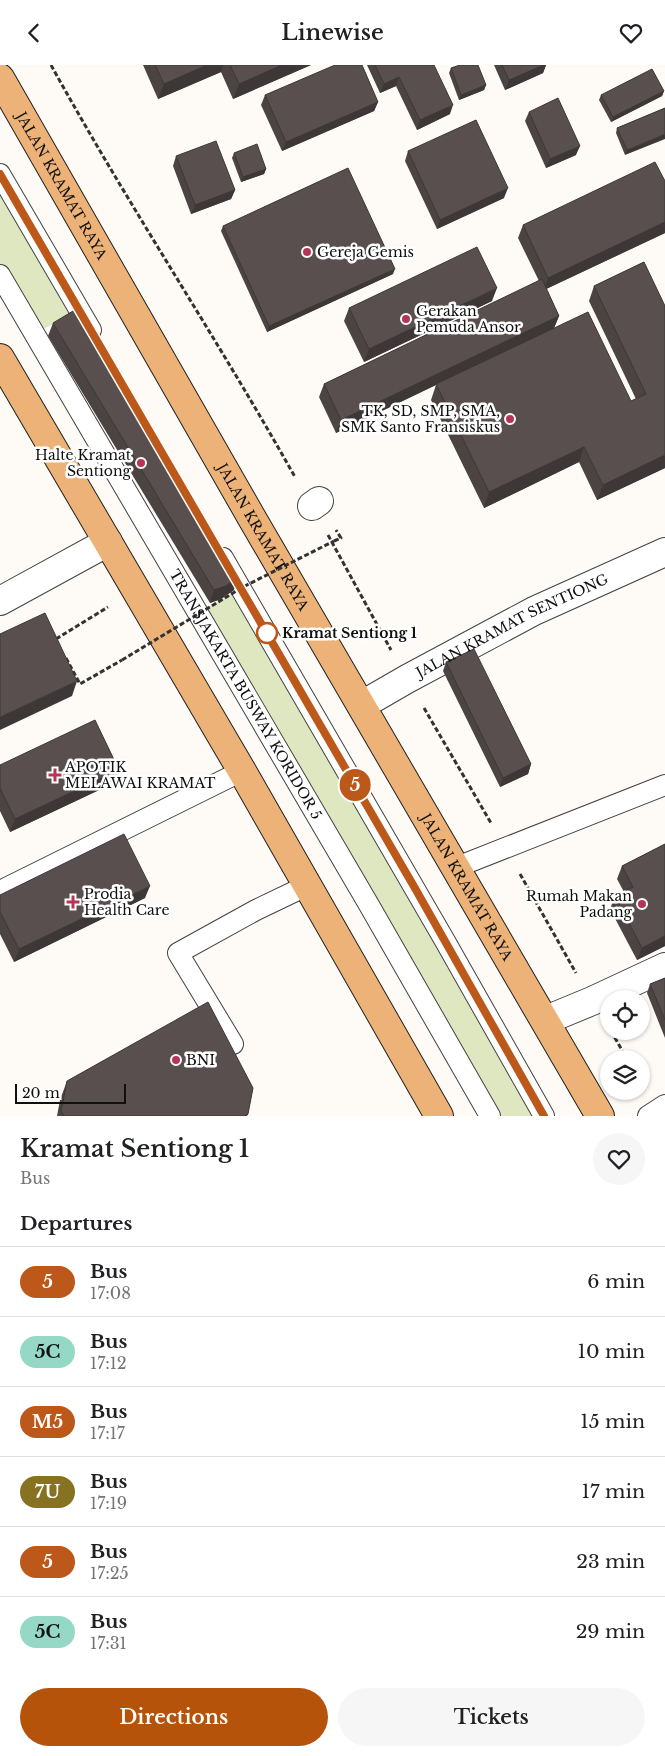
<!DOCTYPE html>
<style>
body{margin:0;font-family:"Libre Baskerville",serif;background:#f6f6f6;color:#202124;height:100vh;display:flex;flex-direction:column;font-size:19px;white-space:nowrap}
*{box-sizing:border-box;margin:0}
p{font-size:16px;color:#757577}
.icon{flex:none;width:28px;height:28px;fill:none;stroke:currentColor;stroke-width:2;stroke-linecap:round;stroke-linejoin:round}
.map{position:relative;height:1051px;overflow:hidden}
.panel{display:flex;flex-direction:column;background:#fff;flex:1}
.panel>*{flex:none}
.badge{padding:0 10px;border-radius:16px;font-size:18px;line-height:32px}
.fabs{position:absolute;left:600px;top:925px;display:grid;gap:10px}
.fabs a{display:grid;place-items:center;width:50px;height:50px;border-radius:50%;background:#fff;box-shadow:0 1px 4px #0004;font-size:25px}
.scale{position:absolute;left:15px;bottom:12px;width:111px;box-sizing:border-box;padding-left:5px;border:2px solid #101010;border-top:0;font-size:14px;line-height:18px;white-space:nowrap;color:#101010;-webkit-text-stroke:4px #fff;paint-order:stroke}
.map>.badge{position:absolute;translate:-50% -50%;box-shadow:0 0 0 2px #fff}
h2{padding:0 20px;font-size:19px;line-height:45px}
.round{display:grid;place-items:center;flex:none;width:52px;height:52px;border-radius:26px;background:#f6f6f6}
.overview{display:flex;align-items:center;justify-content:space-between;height:85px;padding:0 20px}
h1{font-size:24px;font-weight:600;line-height:38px}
.primary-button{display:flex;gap:10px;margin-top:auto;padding:10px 20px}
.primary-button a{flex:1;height:58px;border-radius:30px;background:#b45309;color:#fff;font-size:20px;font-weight:600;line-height:58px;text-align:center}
.primary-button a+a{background:#f6f6f6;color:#202124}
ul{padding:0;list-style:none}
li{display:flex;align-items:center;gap:15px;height:70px;padding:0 20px;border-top:1px solid #e0e0e0}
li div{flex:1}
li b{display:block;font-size:19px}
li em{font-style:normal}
li .badge{min-width:55px;font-weight:700;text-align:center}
header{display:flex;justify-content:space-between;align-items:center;height:65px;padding:0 20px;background:#fff;font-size:22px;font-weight:600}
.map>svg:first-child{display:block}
.green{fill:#dee7c0}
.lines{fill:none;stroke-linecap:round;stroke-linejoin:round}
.service-casing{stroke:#434343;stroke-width:22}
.pedestrian-casing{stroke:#434343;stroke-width:30}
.minor-casing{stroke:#434343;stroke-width:30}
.tertiary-casing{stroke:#434343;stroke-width:30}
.primary-casing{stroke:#212121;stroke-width:30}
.path{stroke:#323232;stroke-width:3;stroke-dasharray:5 2.5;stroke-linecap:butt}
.service{stroke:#fff;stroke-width:20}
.pedestrian{stroke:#fff;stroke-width:28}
.minor{stroke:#fff;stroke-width:28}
.tertiary{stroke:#fff;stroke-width:28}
.primary{stroke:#ecb277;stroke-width:28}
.path-bridge{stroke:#323232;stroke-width:3;stroke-dasharray:5 2.5;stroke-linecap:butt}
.wall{fill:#4c4443}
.shaded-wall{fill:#3e3737}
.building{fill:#584f4e;stroke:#3e3737}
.line-casing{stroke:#fff;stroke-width:11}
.line{stroke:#bc581a;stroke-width:8}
.poi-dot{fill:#b5345a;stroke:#fff;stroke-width:2}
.stop-dot{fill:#fff;stroke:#bc581a;stroke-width:2.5}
.labels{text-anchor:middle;stroke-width:5;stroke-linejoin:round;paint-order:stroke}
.street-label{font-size:14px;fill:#101010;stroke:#fff}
.poi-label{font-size:14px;fill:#101010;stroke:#fff;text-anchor:start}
.stop-label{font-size:14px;font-weight:bold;fill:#101010;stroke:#fff;text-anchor:start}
</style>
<header><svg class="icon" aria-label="back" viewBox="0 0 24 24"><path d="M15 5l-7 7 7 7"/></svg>Linewise<svg class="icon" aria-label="heart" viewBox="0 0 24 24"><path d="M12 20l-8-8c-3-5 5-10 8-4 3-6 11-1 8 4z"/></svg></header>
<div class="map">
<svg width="665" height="1051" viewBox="0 0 665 1051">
<rect width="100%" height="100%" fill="#fefaf5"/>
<!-- green -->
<path class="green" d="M0 109 80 247 34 268 0 210Z
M235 526 544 1051H490L197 549Z"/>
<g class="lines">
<defs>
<g id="service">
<path d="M0 109 91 265"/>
<path id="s1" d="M0 210 369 840 490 1051"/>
<path d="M223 493 445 876 544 1051"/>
<path d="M457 802 665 720"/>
<path d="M6 823 242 706"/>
<path d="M233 979 178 888 256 845 306 821"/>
<path d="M648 1051 665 1040"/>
</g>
<path id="pedestrian" d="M312 441 319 436"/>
<path id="minor" d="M0 536 108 477
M546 955 592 936 665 902"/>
<g id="tertiary">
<path id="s2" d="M362 640 407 614 534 546 665 487"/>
</g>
<g id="primary">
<path id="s3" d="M0 13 253 455 600 1051"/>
<path d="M0 293 242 706 439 1051"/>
</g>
</defs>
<!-- service casing -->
<use href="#service" class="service-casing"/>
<!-- pedestrian casing -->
<use href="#pedestrian" class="pedestrian-casing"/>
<!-- minor casing -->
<use href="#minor" class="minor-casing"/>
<!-- tertiary casing -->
<use href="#tertiary" class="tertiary-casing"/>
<!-- primary casing -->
<use href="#primary" class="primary-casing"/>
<!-- path -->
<path class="path" d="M51 0C128 140 217 273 295 412
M328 470 391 585
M334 476 341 473 336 465
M56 574 108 542
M66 593 80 619 122 595
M424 643 491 758
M520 809 576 908
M611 966 627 994"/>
<!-- service -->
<use href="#service" class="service"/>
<!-- pedestrian -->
<use href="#pedestrian" class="pedestrian"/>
<!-- minor -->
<use href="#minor" class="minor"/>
<!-- tertiary -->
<use href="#tertiary" class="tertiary"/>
<!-- primary -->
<use href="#primary" class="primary"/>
<!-- path-bridge -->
<path class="path-bridge" d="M122 595 243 522 334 476"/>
</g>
<!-- wall -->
<path class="wall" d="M143 0H311L233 34 221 7 158 34Z
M367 0H434L450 49 417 65 396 21 380 28Z
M494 0H546L543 8 505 25Z
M451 3 486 20 484 25 459 35 449 8Z
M664 26 662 31 611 57 599 35 601 30Z
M265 30 378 37 374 46 282 86 261 40Z
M665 43 625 90 616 68 617 63Z
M529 47 576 90 546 103 525 56Z
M408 86 504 133 437 164 405 96Z
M234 88 266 104 264 109 241 117 232 93Z
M176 91 235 125 231 134 191 149 173 101Z
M665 116V168L546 224 559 251 554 263 631 336 636 334 589 236 594 221 644 197 665 403 597 435 579 397 484 443 431 335 436 320 336 368 319 332 324 319 539 216 518 173 523 160Z
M223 161 393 209 267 267 221 166Z
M492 236 364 297 344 256 349 243Z
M53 258 234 525 221 534 210 538 48 271Z
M446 597 531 699 528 709 500 722 443 606Z
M0 700 119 705 114 718 10 767 0 746Z
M665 779V881L637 895 610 844 615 831 624 827 617 814 622 801Z
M0 830 145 833 14 897 0 869Z
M665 913V973L647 928 650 919Z
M67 1016 248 1049 247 1051H57L60 1035Z"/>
<!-- shaded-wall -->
<path class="shaded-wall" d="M207 0H223L221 7 158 34 164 19Z
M282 0H311L233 34 239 19Z
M544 0H546L543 8 505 25 509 15Z
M399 12 396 21 380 28 384 19Z
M486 20 484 25 459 35 461 30Z
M664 26 662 31 611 57 613 52Z
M378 37 374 46 282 86 286 77Z
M453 40 450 49 417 65 420 55Z
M665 69V74L625 90 627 85Z
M580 81 576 90 546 103 550 94Z
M266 104 264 109 241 117 243 112Z
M508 123 504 133 437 164 440 155Z
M235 125 231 134 191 149 195 140Z
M665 157V168L544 225 548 213Z
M395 204 393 209 267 267 269 261Z
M497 223 492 236 364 297 369 284Z
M559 251 554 263 336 368 341 355Z
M584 382 579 397 484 443 489 427Z
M665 390V403L597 435 603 420Z
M238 512 234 525 221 534 210 538 214 525Z
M77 616 72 631 0 665V652Z
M531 699 528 709 500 722 503 713Z
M119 705 114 718 10 767 15 754Z
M150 821 145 833 14 897 19 884Z
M665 871V881L637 895 642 883Z"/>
<!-- building -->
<path class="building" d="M155 0H207L164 19Z
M230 0H282L239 19Z
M335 0H362L378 37 286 77 265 30Z
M375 0H434L453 40 420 55 399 12 384 19Z
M460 0H478L486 20 461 30 451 3Z
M502 0H544L509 15Z
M652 4 664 26 613 52 601 30Z
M558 33 580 81 550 94 529 47Z
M665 43V69L627 85 617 63Z
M476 55 508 123 440 155 408 86Z
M216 76 235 125 195 140 176 91Z
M257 79 266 104 243 112 234 88Z
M655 97 665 116V157L548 213 523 160Z
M348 103 395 204 269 261 223 161Z
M477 182 497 223 369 284 349 243Z
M644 197 665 241V390L603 420 584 382 489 427 436 319 588 247 631 336 646 329 594 221Z
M542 214 559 251 341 355 324 319Z
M78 243 238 512 226 521 214 525 53 258Z
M45 548 77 616 0 652V569Z
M474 584 531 699 503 713 446 597Z
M95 655 119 705 15 754 0 723V700Z
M124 769 150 821 19 884 0 847V830Z
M665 779V871L642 883 615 831 633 822 622 801Z
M665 913V955L650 919Z
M208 937 253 1023 248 1049 245 1051H64L61 1046 67 1016Z"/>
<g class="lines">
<defs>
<path id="line" d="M0 109 416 825 544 1051"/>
</defs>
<!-- line casing -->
<use href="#line" class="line-casing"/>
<!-- line -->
<use href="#line" class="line"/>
</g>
<!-- markers -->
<g class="poi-dot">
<circle cx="307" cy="187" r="5"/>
<circle cx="406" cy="254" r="5"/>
<circle cx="510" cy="354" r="5"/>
<circle cx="141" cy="398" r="5"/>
<path d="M52.5 702.5h5v5h5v5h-5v5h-5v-5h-5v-5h5z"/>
<path d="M70.5 829.5h5v5h5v5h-5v5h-5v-5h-5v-5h5z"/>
<circle cx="642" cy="839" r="5"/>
<circle cx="176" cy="995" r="5"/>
</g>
<circle class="stop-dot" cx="267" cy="568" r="10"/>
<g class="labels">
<!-- street labels -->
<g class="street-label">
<text dy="5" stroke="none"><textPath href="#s3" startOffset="124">JALAN KRAMAT RAYA</textPath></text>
<text dy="5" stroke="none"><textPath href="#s3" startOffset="529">JALAN KRAMAT RAYA</textPath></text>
<text dy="5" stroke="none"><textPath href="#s2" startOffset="170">JALAN KRAMAT SENTIONG</textPath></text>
<text dy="5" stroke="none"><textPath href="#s1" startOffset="486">TRANSJAKARTA BUSWAY KORIDOR 5</textPath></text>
<text dy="5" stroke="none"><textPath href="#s3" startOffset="934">JALAN KRAMAT RAYA</textPath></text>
</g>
<!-- poi labels -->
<g class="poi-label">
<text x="317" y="192">Gereja Gemis</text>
<text x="416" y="251">Gerakan<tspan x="416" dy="16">Pemuda Ansor</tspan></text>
<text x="500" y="351" text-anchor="end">TK, SD, SMP, SMA,<tspan x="500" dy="16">SMK Santo Fransiskus</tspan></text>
<text x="131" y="395" text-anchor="end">Halte Kramat<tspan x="131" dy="16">Sentiong</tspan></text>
<text x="65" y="707">APOTIK<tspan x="65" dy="16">MELAWAI KRAMAT</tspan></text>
<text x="84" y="834">Prodia<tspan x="84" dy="16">Health Care</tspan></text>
<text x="632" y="836" text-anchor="end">Rumah Makan<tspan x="632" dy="16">Padang</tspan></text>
<text x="186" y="1000">BNI</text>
</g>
<!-- stop labels -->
<g class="stop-label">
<text x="282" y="573">Kramat Sentiong 1</text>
</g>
</g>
</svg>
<div class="fabs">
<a><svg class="icon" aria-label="locate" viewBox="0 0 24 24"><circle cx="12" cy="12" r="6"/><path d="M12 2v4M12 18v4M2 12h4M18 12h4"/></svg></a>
<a><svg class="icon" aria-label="layers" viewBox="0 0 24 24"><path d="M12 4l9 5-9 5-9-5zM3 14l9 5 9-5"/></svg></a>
</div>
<div class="scale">20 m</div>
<b class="badge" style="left:355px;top:720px;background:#bc581a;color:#fff">5</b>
</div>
<section class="panel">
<div class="overview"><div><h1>Kramat Sentiong 1</h1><p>Bus</p></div><a class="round"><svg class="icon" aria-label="heart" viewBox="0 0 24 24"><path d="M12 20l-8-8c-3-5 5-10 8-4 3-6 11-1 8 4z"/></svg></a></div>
<h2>Departures</h2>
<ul>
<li><span class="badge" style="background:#bc581a;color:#fff">5</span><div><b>Bus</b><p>17:08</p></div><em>6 min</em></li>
<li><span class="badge" style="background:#95d8c6;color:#111">5C</span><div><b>Bus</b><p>17:12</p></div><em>10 min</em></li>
<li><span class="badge" style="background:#bc581a;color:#fff">M5</span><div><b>Bus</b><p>17:17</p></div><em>15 min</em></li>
<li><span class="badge" style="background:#877221;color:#fff">7U</span><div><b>Bus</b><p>17:19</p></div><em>17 min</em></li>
<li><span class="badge" style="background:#bc581a;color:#fff">5</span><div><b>Bus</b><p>17:25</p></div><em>23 min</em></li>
<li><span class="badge" style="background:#95d8c6;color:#111">5C</span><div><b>Bus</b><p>17:31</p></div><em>29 min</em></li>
</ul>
<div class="primary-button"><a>Directions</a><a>Tickets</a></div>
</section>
